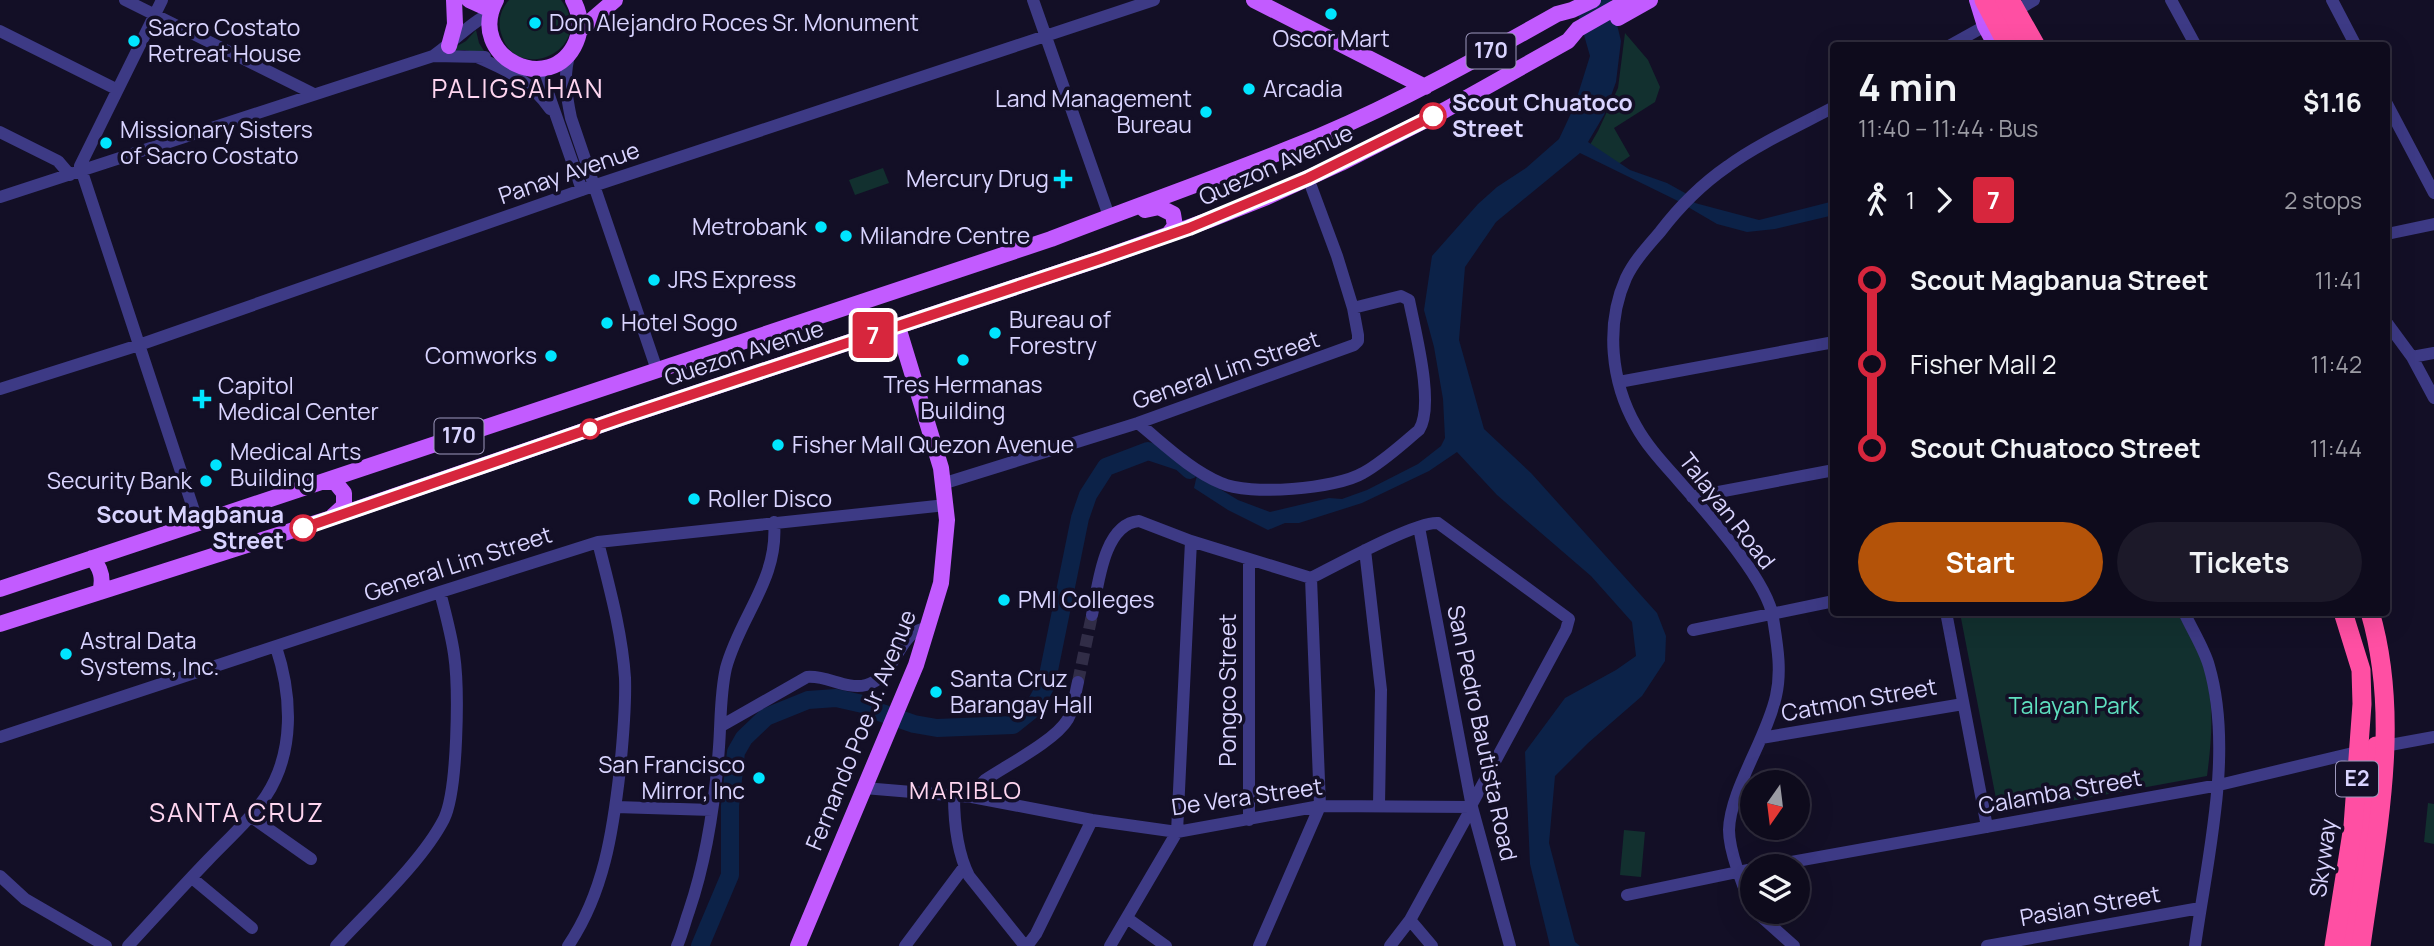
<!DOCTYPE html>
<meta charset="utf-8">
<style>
body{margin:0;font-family:Manrope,sans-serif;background:#1c1929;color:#f1f3f6;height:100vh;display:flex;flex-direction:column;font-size:26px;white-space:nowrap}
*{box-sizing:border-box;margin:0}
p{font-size:23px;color:#9b9ba3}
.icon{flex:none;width:38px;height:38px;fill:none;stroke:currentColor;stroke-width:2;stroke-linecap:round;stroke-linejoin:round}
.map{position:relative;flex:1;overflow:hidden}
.sheet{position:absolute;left:1830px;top:42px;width:560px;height:574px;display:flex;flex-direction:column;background:#0e0b1c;border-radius:7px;box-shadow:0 7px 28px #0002,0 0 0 2px #2e2b3b}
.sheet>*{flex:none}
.badge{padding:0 14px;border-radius:5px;font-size:24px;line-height:46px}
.needle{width:46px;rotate:194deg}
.tools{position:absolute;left:1740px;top:770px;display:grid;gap:14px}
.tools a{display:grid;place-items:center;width:70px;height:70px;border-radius:50%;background:#0e0b1c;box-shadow:0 7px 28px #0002,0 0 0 2px #2e2b3b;font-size:35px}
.map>.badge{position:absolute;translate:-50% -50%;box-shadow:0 0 0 4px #fff}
.legs{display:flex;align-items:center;gap:10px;height:77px;padding:0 28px;font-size:23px}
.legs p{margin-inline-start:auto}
.summary{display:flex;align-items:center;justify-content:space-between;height:119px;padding:0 28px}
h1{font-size:38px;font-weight:700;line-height:52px}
.primary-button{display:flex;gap:14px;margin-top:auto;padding:14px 28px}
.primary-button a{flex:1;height:80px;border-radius:42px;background:#b45309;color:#fff;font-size:28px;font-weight:700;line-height:80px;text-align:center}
.primary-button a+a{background:#1c1929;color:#f1f3f6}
ul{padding:0 28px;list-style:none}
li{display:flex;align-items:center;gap:24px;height:84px;font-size:26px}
li i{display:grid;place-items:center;width:10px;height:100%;margin:0 9px;background:currentColor}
li i::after{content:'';width:18px;height:18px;margin:-9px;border:5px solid;border-radius:50%;background:#0e0b1c}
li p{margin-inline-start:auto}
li:first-child i{background:linear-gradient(#0000 50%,currentColor 0)}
li:last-child i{background:linear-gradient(currentColor 50%,#0000 0)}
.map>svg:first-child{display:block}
.green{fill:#12302f}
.water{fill:#0c2248}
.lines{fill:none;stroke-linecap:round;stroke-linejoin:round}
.river{stroke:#0c2248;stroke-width:18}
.minor-tunnel{stroke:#312d47;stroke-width:12;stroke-dasharray:12 6;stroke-linecap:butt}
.minor{stroke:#3d3a85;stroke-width:12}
.major{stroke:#c25bff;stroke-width:16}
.highway{stroke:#ff4fa3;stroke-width:19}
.highway-bridge{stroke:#ff4fa3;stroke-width:19}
.line-1-casing{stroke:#fff;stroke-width:16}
.line-1{stroke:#d7263d;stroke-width:10}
.poi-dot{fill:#00e5ff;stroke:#130f26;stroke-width:2.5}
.stop-1-dot{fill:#fff;stroke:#d7263d;stroke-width:3.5}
.labels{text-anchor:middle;stroke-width:7;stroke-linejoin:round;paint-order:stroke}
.shield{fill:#130f26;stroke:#9e99be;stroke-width:2}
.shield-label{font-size:21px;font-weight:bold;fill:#d9d4ff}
.poi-label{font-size:23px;fill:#d9d4ff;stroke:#130f26;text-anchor:start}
.stop-label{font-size:23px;font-weight:bold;fill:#d9d4ff;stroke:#130f26;text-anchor:start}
.street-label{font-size:23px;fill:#d9d4ff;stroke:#130f26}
.park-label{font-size:23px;fill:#5fe0c0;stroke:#130f26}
.neighbourhood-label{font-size:24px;letter-spacing:2px;fill:#ffd6f0;stroke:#130f26}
.quarter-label{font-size:26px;letter-spacing:2px;fill:#ffd6f0;stroke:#130f26}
</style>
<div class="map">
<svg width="2434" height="946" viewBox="0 0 2434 946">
<rect width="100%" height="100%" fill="#130f26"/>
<!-- green -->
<path class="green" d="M509 0H561C598 49 517 85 502 36 497 23 500 10 509 0Z
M476 30 479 43 486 54 464 50 447 52 466 41Z
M1625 33 1648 60 1660 87 1655 102 1614 128 1630 156 1617 165 1587 150 1598 131 1618 88Z
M883 168 889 183 855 195 849 180Z
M1960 613H2181C2188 629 2198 646 2203 663 2215 701 2212 738 2207 776L1999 814Z
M2428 803 2434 804V844L2424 842Z
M1624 830 1645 832 1641 877 1620 875Z"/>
<!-- water -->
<path class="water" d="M1574 0H1611L1621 41 1616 82 1604 115 1588 142 1630 170 1667 183 1685 193 1695 203 1759 220 1834 201V215L1775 229 1747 232 1717 224 1676 200 1580 153 1496 222 1465 267 1459 340 1484 429 1531 473 1657 613 1666 636 1665 661 1642 696 1588 743 1555 776 1549 843 1575 942 1580 946H1550L1530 864 1525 752 1565 698 1616 670 1636 656 1632 622 1591 576 1497 495 1457 452 1429 471 1362 503 1299 523H1285L1268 530 1228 510 1194 488 1197 475 1238 500 1270 512 1329 498 1342 499 1367 490 1418 464 1441 446 1445 438 1443 399 1434 347 1424 310 1432 256 1478 204 1497 187 1526 168 1559 139 1574 107 1590 56Z"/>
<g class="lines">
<!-- river -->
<path class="river" d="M700 946 730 875V806L736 752 744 738 766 717 808 700 836 698 867 705 879 712 914 724 937 728 1013 725 1033 709 1046 685 1080 518 1088 495 1106 467 1148 451 1181 462 1190 470"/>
<!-- minor-tunnel -->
<path class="minor-tunnel" d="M1078 682 1092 615"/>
<!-- minor -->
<path class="minor" d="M125 0 312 93
M162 0 80 166 198 523
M1033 0 1109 216
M2171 0 2196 46
M2332 0 2356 46
M2019 9 2034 0
M0 31 116 89
M1949 46 1985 26
M570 52C563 76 566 94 571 118L657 370
M433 56 485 57
M477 57C507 70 531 81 550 109
M534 69 545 84 582 190
M2387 104 2434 193
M0 132 58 161 70 175
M0 197 433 56C450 45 473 20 490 14
M2387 234 2434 224
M2387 323 2412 357 2434 398
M2412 357 2434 353
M1619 382 1834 342
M0 389 139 345 593 186 1154 0
M1138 423C1164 444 1190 470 1221 483 1249 496 1336 489 1363 473 1383 462 1401 445 1419 430 1435 405 1415 331 1409 300L1401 296 1353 308
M942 484 1138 423 1354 345 1358 341V335L1353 308 1337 256 1308 178
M1692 497 1834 470
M1419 527 1472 807 1510 946
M1365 550 1381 690 1379 805
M1946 612 1987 827
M2184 612C2192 630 2204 648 2209 666 2234 752 2207 859 2195 946
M1092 615C1098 587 1103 524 1139 521L1191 541 1311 578C1335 566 1416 521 1438 523L1569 619 1566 630 1472 804
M1693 630 1834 601
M721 726 807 677C827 675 846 690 866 685 895 678 897 636 922 629L928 631
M0 737 440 592 598 542 946 505
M1761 738 1963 704
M2390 745 2434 737
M864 788 972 797 1092 820 1177 832 1320 806 1472 807
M954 795C954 821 957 852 969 876L1025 946
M972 797 977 788 985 780C1007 765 1055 741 1068 719 1074 708 1075 694 1078 682
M616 807 712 810
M250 816 311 859
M1249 820V560
M1769 866 2219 785 2357 752
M0 876 25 899 106 946
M192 878 252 928
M1627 895 1752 869
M1752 906C1743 887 1729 851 1729 830 1730 790 1767 738 1776 696 1782 670 1777 644 1773 618 1768 580 1704 510 1678 480 1663 463 1647 446 1636 426 1611 382 1605 325 1626 278 1634 261 1647 247 1660 232 1679 207 1702 184 1728 166 1758 144 1800 125 1834 107
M1756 912 1794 946
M1127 918 1166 946
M1410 920 1432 946
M128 946C155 917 181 888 208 860 228 839 250 820 266 796 295 752 292 695 276 647
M336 946C369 910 422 862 444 819 458 790 459 688 454 654 451 633 445 612 440 592
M568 946C604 893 613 831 620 769 623 739 626 708 625 678 622 632 609 586 598 542
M677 946C682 935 685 922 689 911 707 858 715 802 719 747 721 720 720 694 726 668 740 616 779 579 774 522
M905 946 964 867
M1027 946 1036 934 1092 820
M1110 946 1177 832 1191 541
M1259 946 1320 806 1311 578
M1390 946 1410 920 1472 807
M1987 946 2200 908"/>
<!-- major -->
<path class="major" d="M469 0 491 10
M496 0C465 58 552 98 576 42 582 28 580 13 573 0
M1254 0 1425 87
M1977 0 1985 26 1996 46
M1618 18 1650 0
M579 31 615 0
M449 46 455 24 454 0
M1145 210 1159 207 1173 214 1175 226 1168 235
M323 482H335L344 493V506L333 516
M92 558C101 568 104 578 100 592
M0 589 1051 239C1141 204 1231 173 1320 136 1402 101 1479 58 1557 14L1572 10 1593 0
M0 624 328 519 624 417 1100 259 1209 220 1267 197 1341 163 1445 110 1568 41 1578 29 1629 0
M798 946 916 665 941 583 947 520 941 468 898 327"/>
<!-- highway -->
<path class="highway" d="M1991 0 2000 9 2018 46
M2010 0 2036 46
M2350 946 2376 746"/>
<!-- highway-bridge -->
<path class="highway-bridge" d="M1984 0 2008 46
M2334 946 2353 826 2362 704 2361 670 2343 612
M2361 946C2376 836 2402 721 2370 612"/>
</g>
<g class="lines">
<defs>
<path id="line-1" d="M303 528 624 417 1100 259 1189 228 1308 178 1433 116"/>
</defs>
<!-- line-1 casing -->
<use href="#line-1" class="line-1-casing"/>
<!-- line-1 -->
<use href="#line-1" class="line-1"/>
</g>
<!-- markers -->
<g class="poi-dot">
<circle cx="1331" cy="14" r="7"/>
<circle cx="535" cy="23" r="7"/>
<circle cx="134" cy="41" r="7"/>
<circle cx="1249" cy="89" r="7"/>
<circle cx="1206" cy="112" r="7"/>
<circle cx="106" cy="143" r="7"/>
<path d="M1059.5 168.5h7v7h7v7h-7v7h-7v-7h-7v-7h7z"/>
<circle cx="821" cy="227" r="7"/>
<circle cx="846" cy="236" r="7"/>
<circle cx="654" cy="280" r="7"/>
<circle cx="607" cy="323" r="7"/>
<circle cx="995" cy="333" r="7"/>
<circle cx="551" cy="356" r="7"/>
<circle cx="963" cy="360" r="7"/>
<path d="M198.5 388.5h7v7h7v7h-7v7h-7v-7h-7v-7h7z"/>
<circle cx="778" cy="445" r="7"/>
<circle cx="216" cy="465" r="7"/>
<circle cx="206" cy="481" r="7"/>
<circle cx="694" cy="499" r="7"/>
<circle cx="1004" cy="600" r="7"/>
<circle cx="66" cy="654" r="7"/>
<circle cx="936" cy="692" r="7"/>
<circle cx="759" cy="778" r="7"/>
</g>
<g class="stop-1-dot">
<circle cx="1433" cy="116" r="12"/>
<circle cx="590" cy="429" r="9"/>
<circle cx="303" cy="528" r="12"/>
</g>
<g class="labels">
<!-- shield labels -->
<g class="shield">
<rect x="1466.5" y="33.5" width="49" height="35" rx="5"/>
<rect x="434.5" y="418.5" width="49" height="35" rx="5"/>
<rect x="2336" y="761.5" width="42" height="35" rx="5"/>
</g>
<g class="shield-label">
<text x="1491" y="58">170</text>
<text x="459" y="443">170</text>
<text x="2357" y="786">E2</text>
</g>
<!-- poi labels -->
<g class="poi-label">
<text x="549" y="31">Don Alejandro Roces Sr. Monument</text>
<text x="148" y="36">Sacro Costato<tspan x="148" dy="26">Retreat House</tspan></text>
<text x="1331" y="47" text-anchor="middle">Oscor Mart</text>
<text x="1263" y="97">Arcadia</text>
<text x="1192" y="107" text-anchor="end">Land Management<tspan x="1192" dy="26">Bureau</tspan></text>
<text x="120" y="138">Missionary Sisters<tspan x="120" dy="26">of Sacro Costato</tspan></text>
<text x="1049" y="187" text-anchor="end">Mercury Drug</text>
<text x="807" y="235" text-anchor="end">Metrobank</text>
<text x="860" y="244">Milandre Centre</text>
<text x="668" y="288">JRS Express</text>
<text x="1009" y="328">Bureau of<tspan x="1009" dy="26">Forestry</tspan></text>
<text x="621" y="331">Hotel Sogo</text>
<text x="537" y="364" text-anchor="end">Comworks</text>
<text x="963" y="393" text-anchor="middle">Tres Hermanas<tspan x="963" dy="26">Building</tspan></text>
<text x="218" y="394">Capitol<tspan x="218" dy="26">Medical Center</tspan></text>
<text x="792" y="453">Fisher Mall Quezon Avenue</text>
<text x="230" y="460">Medical Arts<tspan x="230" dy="26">Building</tspan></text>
<text x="192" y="489" text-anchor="end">Security Bank</text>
<text x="708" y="507">Roller Disco</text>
<text x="1018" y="608">PMI Colleges</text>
<text x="80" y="649">Astral Data<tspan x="80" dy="26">Systems, Inc.</tspan></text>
<text x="950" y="687">Santa Cruz<tspan x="950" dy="26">Barangay Hall</tspan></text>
<text x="745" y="773" text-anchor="end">San Francisco<tspan x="745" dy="26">Mirror, Inc</tspan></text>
</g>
<!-- stop labels -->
<g class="stop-label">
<text x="1452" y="111">Scout Chuatoco<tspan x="1452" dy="26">Street</tspan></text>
<text x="284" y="523" text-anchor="end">Scout Magbanua<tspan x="284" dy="26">Street</tspan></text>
</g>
<!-- street labels -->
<g class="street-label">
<text transform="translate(1276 165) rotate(-24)" y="8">Quezon Avenue</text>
<text transform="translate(569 173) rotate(-19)" y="8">Panay Avenue</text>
<text transform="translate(744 353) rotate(-18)" y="8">Quezon Avenue</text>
<text transform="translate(1226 370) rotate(-19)" y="8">General Lim Street</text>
<text transform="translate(1727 511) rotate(52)" y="8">Talayan Road</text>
<text transform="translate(458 564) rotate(-18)" y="8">General Lim Street</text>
<text transform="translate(1228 690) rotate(-90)" y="8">Pongco Street</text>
<text transform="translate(1859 700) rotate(-10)" y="8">Catmon Street</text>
<text transform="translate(861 730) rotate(-68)" y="8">Fernando Poe Jr. Avenue</text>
<text transform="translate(1482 733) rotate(78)" y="8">San Pedro Bautista Road</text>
<text transform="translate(2060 792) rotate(-10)" y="8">Calamba Street</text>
<text transform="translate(1247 797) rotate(-8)" y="8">De Vera Street</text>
<text transform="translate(2323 858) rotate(-82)" y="8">Skyway</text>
<text transform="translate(2090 906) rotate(-10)" y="8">Pasian Street</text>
</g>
<!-- park labels -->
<g class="park-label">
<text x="2074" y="714">Talayan Park</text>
</g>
<!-- neighbourhood labels -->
<g class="neighbourhood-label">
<text x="966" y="799">MARIBLO</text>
</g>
<!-- quarter labels -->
<g class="quarter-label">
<text x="518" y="98">PALIGSAHAN</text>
<text x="237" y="822">SANTA CRUZ</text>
</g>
</g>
</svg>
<div class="tools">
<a><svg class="needle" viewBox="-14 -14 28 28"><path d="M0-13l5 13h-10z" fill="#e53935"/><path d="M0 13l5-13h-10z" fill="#9b9ba3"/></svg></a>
<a><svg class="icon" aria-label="layers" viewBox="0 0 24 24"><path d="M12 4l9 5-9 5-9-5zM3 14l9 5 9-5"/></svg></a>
</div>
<b class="badge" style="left:873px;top:335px;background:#d7263d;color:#fff">7</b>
<section class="sheet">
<div class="summary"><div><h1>4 min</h1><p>11:40 – 11:44 · Bus</p></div><b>$1.16</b></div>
<div class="legs"><svg class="icon" aria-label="walk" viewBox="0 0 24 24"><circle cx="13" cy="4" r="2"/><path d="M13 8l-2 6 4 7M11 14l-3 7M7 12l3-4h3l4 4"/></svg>1<svg class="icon" aria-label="forward" viewBox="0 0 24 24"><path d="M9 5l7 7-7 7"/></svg><b class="badge" style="background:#d7263d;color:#fff">7</b><p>2 stops</p></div>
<ul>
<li><i style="color:#d7263d"></i><b>Scout Magbanua Street</b><p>11:41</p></li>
<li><i style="color:#d7263d"></i><span>Fisher Mall 2</span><p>11:42</p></li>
<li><i style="color:#d7263d"></i><b>Scout Chuatoco Street</b><p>11:44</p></li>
</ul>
<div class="primary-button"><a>Start</a><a>Tickets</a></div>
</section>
</div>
